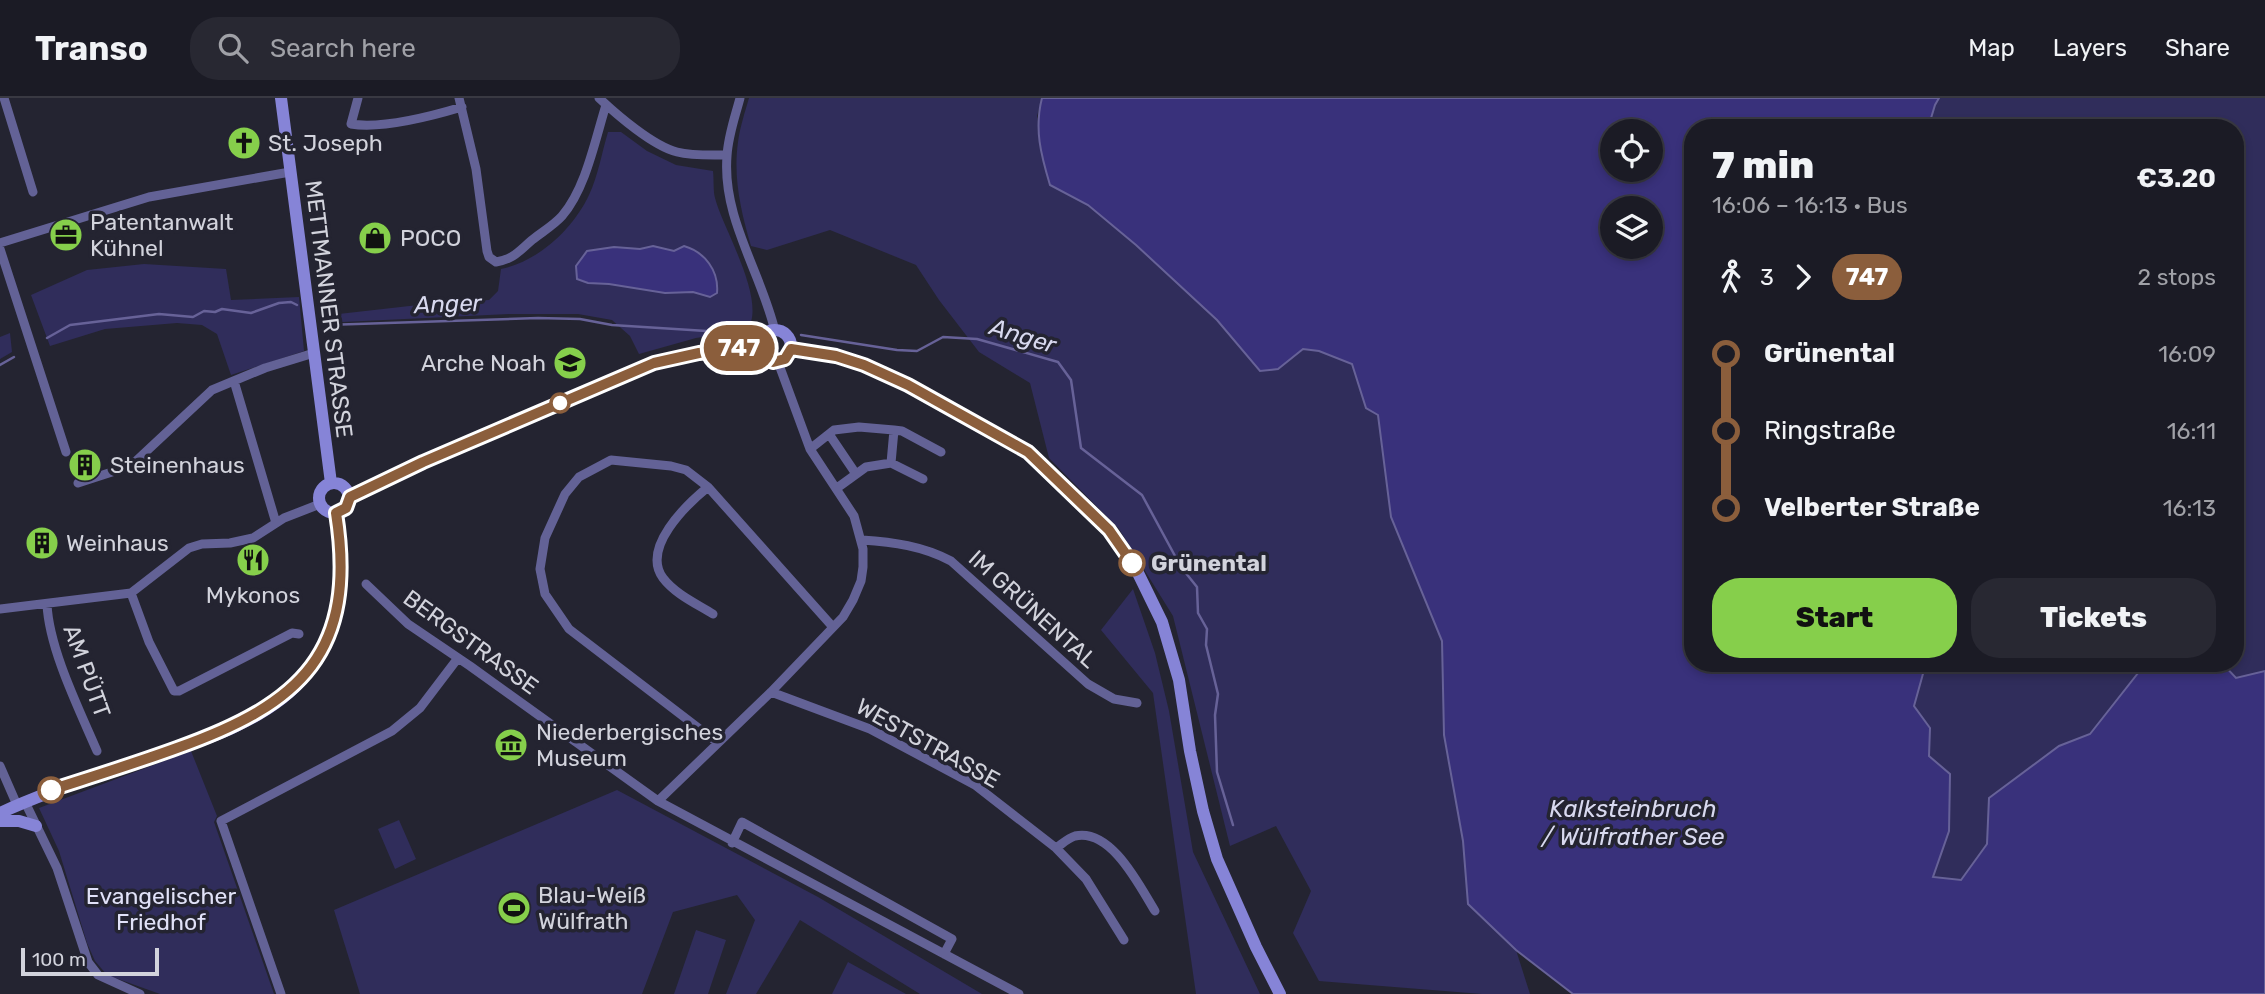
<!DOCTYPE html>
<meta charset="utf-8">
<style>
body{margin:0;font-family:Rubik,sans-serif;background:#282832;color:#f1f3f6;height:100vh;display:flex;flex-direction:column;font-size:26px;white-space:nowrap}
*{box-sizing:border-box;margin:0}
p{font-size:23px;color:#a0a1a7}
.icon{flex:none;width:38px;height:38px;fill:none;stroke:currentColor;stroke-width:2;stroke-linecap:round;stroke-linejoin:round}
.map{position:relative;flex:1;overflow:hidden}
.details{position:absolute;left:1684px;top:21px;width:560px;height:553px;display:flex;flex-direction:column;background:#1b1b25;border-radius:28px;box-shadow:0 4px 10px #0003,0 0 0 2px #393942}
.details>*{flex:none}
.badge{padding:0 14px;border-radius:23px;font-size:24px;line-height:46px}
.controls{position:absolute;left:1600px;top:21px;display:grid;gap:14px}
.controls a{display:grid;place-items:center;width:63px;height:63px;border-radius:50%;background:#1b1b25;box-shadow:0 4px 10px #0003,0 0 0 2px #393942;font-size:35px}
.scale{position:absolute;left:21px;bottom:18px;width:138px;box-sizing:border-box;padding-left:7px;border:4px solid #d2d3dc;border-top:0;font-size:19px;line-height:24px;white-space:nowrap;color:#d2d3dc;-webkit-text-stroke:5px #242431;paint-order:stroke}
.map>.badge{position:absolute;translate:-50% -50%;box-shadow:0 0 0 4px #fff}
.legs{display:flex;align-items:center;gap:10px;height:77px;padding:0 28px;font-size:23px}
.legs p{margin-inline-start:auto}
.overview{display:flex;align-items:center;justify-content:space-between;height:119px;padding:0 28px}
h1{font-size:38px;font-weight:800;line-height:52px}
.button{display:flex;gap:14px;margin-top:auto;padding:14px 28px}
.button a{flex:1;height:80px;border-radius:28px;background:#86cf4b;color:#111;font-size:28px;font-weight:800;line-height:80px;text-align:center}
.button a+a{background:#282832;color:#f1f3f6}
ul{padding:0 28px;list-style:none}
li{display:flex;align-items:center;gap:24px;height:77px;font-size:26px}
li i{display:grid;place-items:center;width:10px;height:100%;margin:0 9px;background:currentColor}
li i::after{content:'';width:18px;height:18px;margin:-9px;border:5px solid;border-radius:50%;background:#1b1b25}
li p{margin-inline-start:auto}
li:first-child i{background:linear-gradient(#0000 50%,currentColor 0)}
li:last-child i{background:linear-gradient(currentColor 50%,#0000 0)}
header{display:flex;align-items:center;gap:42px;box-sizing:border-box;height:98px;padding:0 35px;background:#1b1b25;border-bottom:2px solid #393942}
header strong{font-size:33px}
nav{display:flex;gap:38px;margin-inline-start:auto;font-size:24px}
.search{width:490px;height:63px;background:#282832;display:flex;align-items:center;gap:18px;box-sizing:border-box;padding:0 24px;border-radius:28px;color:#a0a1a7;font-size:26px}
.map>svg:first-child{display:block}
.green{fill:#302d5b}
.water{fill:#39317b;stroke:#676298;stroke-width:2;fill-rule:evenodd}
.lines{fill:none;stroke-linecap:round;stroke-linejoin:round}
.stream{stroke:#676298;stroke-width:2.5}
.street{stroke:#636296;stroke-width:9}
.secondary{stroke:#8684d7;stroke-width:12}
.line-1-casing{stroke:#fff;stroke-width:16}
.line-1{stroke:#8b5e3c;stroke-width:10}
.stop-1-dot{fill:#fff;stroke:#8b5e3c;stroke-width:3.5}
.labels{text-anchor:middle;stroke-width:7;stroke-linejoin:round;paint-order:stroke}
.poi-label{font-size:23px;fill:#d2d3dc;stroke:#242431;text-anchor:start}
.street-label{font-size:23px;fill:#d2d3dc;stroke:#242431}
.stop-label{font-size:23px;font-weight:bold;fill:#d2d3dc;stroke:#242431;text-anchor:start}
.park-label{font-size:23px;fill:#e1e2f8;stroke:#242431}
.water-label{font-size:24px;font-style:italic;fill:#d8d9ef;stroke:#242431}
</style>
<header>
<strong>Transo</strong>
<div class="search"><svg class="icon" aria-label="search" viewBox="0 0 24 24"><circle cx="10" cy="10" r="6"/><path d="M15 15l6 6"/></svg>Search here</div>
<nav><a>Map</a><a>Layers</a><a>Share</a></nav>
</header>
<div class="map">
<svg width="2265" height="896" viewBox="0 0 2265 896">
<rect width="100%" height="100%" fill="#242431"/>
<!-- green -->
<path class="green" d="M749 0H1042L1037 18 1050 87 1088 107 1136 147 1217 222 1239 246 1278 271 1303 251 1319 253 1352 265 1366 310 1378 316 1391 419 1442 543 1444 637 1463 743 1468 806 1516 852 1530 896H1482L1319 883 1293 835 1311 793 1276 728 1230 748 1173 518 1119 431 1049 360 1030 285 979 254 939 202 916 167 830 132 767 152 751 148C741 114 733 80 738 44 740 29 745 14 749 0Z
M1939 0H2265V573L2235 580 2222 565H2235V30H1928L1935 7Z
M608 34H621L647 53 676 67 713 73C714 82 713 92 715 100 723 131 768 204 747 232L696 240 639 256 630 238 612 222 578 216H509L322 225 321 218 436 205 489 202 498 193 501 171C539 163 573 131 589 97 598 78 602 54 608 34Z
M144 166 226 171 231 202 299 199 304 253 231 277 217 236 202 227 177 225 105 231 50 248 31 197 87 172Z
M10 235 12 254 0 261V239Z
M1133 491 1155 555 1169 613 1193 754 1260 896H1196L1153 595 1101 532Z
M1926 565H2146L2090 636 2059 648 1989 700 1987 746 1961 782 1933 779 1949 733 1929 658 1930 630 1914 608Z
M191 653 217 718 214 724 274 896H160L107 877 95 863 87 845 59 753 39 710Z
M617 692 818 799 982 896H920L800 822 756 896H726L755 822 737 797 673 814 642 896H360L334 812Z
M399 722 416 761 395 771 378 731Z
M696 832 726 842 708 896H674Z
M848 864 906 896H832Z"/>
<!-- water -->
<path class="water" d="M1042 0H1939L1935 7 1928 30H1692V565H1926L1914 608 1930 630 1929 658 1950 676 1949 733 1933 779 1961 782 1987 746 1989 700 2059 648 2090 636 2146 565H2222L2236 580 2265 573V896H1573L1516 852 1468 806 1463 743 1444 637 1442 543 1391 419 1378 317 1366 310 1352 266 1319 253 1303 251 1278 271 1260 273 1217 222 1136 147 1088 107 1050 87C1041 57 1034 31 1042 0ZM1612 33H1650V72H1612ZM1612 110H1650V149H1612Z
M653 148 674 153 684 148C705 154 719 173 717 195L710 199 693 194 665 195 609 186 588 185 577 181 576 168 587 153 614 149 640 151Z"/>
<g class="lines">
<!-- stream -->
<path class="stream" d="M326 227 538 220 580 221 612 227 738 235
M801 237 897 252 917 253 943 239 977 241 1058 264 1071 282 1081 350 1142 397 1181 469 1197 489 1198 515 1207 531 1206 547 1218 596 1215 617 1217 674 1233 727
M47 240 70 227 159 216 193 219 204 213 215 214 222 211 251 215 279 205 291 204 297 207
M0 267 14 259"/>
<!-- street -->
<path class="street" d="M4 0 33 94
M358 0 351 26C382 31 432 18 462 9
M459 0 476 71 487 153 489 159 496 164C514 161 519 153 532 142 542 134 554 127 562 118 586 90 595 42 606 7
M599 0C617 17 653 48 677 54 693 58 710 57 727 57
M740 0C735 19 728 38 727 58 722 120 761 174 775 233
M0 145 149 99 290 74
M0 151 66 354
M234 283 276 425
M894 332 902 333 941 354
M829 336 856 376
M810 351 834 332 859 329 894 332 891 365 866 369 837 390
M891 365 923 381
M78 385 115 373 136 363 212 292 265 270 314 255
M708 389C686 407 641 450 663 480 675 496 697 506 713 516
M862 442C893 444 923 448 951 463L1088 586 1114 601 1137 605
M366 486 408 526 470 568 658 703 1019 896
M131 495 149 544 174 593H179L292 535 299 536
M47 506C49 551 79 611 97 653
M0 511 131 495 189 450 202 446 230 445 253 440 284 420 320 406
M771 594 870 631 975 687 1056 750 1086 781 1124 842
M718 645 569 531 545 496 540 471 545 440 565 396 579 379 611 362 671 368 686 372 708 389 832 528
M0 668 17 707
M658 703 771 594 843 519 853 502 861 483 863 469V451L854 418 810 351 778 264
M25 704 57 770 88 864 98 877 140 896
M732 745 742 724 952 841 944 856
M1056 750C1062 746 1068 740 1075 738 1111 730 1139 787 1155 813
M281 896 221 723 392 633 420 610 458 560"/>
<!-- secondary -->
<path class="secondary" d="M281 0 331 385
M759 248a16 16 0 1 1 32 0a16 16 0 1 1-32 0Z
M791 251 836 258 865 267 908 287 1028 354 1109 432 1138 475 1162 524 1179 582 1190 653 1203 713 1217 761 1256 849 1280 896
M319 400a15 15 0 1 1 30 0a15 15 0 1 1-30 0Z
M350 399 423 364 654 265 699 255 759 248
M0 715C39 697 79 683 120 669 179 650 264 629 305 578 342 531 345 472 336 415
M0 723H19L36 728"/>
</g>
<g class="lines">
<defs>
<path id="line-1" d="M51 692C94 678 136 665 177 650 301 606 358 554 336 415L346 410 350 399 423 364 654 265 699 255 759 248 764 260 773 264 785 261 791 251 836 258 864 267 908 287 1028 354 1109 432 1132 465"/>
</defs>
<!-- line-1 casing -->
<use href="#line-1" class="line-1-casing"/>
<!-- line-1 -->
<use href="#line-1" class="line-1"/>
</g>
<!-- icons -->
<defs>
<symbol id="church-disc" viewBox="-11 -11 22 22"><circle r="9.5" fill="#86cf4b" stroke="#242431"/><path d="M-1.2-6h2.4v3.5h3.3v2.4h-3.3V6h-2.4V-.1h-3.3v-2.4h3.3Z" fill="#111"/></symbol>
<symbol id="office-disc" viewBox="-11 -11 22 22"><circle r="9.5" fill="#86cf4b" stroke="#242431"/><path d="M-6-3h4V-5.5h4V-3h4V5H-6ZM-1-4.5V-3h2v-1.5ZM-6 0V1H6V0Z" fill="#111"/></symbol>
<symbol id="shop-disc" viewBox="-11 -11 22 22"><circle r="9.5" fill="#86cf4b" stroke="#242431"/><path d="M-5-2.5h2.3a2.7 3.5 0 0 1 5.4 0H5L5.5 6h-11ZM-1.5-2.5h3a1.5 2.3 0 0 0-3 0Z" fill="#111"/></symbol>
<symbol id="school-disc" viewBox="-11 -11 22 22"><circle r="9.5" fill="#86cf4b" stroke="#242431"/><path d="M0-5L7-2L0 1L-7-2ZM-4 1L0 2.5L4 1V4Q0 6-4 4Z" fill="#111"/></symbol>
<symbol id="building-disc" viewBox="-11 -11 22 22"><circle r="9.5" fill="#86cf4b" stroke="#242431"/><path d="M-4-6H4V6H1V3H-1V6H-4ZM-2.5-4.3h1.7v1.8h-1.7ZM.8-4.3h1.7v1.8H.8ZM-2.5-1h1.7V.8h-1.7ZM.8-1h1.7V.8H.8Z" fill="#111"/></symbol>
<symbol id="restaurant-disc" viewBox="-11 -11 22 22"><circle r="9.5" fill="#86cf4b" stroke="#242431"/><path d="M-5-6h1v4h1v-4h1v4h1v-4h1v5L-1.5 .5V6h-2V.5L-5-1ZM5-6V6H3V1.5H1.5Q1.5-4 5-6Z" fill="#111"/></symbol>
<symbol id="museum-disc" viewBox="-11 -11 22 22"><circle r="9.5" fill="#86cf4b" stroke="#242431"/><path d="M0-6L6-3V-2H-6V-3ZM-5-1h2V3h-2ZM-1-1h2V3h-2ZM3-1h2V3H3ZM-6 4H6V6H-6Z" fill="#111"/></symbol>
<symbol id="stadium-disc" viewBox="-11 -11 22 22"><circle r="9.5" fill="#86cf4b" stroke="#242431"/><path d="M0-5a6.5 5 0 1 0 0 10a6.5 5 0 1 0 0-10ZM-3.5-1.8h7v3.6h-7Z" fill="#111"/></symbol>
</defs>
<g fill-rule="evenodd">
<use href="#church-disc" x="225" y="26" width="38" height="38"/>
<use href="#office-disc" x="47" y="118" width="38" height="38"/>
<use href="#shop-disc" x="356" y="121" width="38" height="38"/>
<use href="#school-disc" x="551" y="246" width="38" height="38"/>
<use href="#building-disc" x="66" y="348" width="38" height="38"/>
<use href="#building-disc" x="23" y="426" width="38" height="38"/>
<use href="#restaurant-disc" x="234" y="443" width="38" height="38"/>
<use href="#museum-disc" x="492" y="628" width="38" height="38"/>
<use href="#stadium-disc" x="495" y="791" width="38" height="38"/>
</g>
<!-- markers -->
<g class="stop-1-dot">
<circle cx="560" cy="305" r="9"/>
<circle cx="1132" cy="465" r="12"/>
<circle cx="51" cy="692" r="12"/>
</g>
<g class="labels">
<!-- poi labels -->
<g class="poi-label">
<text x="268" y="53">St. Joseph</text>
<text x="90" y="132">Patentanwalt<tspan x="90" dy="26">Kühnel</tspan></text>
<text x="400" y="148">POCO</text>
<text x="546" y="273" text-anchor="end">Arche Noah</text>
<text x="110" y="375">Steinenhaus</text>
<text x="66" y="453">Weinhaus</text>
<text x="253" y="505" text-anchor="middle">Mykonos</text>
<text x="536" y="642">Niederbergisches<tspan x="536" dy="26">Museum</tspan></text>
<text x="538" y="805">Blau-Weiß<tspan x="538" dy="26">Wülfrath</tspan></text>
</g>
<!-- street labels -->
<g class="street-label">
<text transform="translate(329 211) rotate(83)" y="8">METTMANNER STRASSE</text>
<text transform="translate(1033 511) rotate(42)" y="8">IM GRÜNENTAL</text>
<text transform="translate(471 544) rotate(36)" y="8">BERGSTRASSE</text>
<text transform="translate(87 573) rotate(70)" y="8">AM PÜTT</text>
<text transform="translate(928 645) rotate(29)" y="8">WESTSTRASSE</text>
</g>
<!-- stop labels -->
<g class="stop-label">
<text x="1151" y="473">Grünental</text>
</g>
<!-- park labels -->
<g class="park-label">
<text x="161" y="806">Evangelischer<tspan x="161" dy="26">Friedhof</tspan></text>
</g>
<!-- water labels -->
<g class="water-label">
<text transform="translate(448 206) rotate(-2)" y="8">Anger</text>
<text transform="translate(1023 238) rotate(17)" y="8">Anger</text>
<text x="1633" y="719">Kalksteinbruch<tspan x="1633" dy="28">/ Wülfrather See</tspan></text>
</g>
</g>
</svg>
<div class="controls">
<a><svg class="icon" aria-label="locate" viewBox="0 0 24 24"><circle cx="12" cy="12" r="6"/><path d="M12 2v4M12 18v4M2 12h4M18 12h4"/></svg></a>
<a><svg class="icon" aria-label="layers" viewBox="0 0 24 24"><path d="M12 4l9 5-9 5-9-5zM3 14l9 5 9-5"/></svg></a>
</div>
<div class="scale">100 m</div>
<b class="badge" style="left:739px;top:250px;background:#8b5e3c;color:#fff">747</b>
<section class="details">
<div class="overview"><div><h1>7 min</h1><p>16:06 – 16:13 · Bus</p></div><b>€3.20</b></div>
<div class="legs"><svg class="icon" aria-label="walk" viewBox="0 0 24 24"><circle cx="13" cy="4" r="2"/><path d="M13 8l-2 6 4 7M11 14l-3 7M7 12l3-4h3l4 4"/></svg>3<svg class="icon" aria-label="forward" viewBox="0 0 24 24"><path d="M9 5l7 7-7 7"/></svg><b class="badge" style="background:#8b5e3c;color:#fff">747</b><p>2 stops</p></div>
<ul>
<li><i style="color:#8b5e3c"></i><b>Grünental</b><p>16:09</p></li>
<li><i style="color:#8b5e3c"></i><span>Ringstraße</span><p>16:11</p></li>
<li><i style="color:#8b5e3c"></i><b>Velberter Straße</b><p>16:13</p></li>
</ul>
<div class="button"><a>Start</a><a>Tickets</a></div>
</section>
</div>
